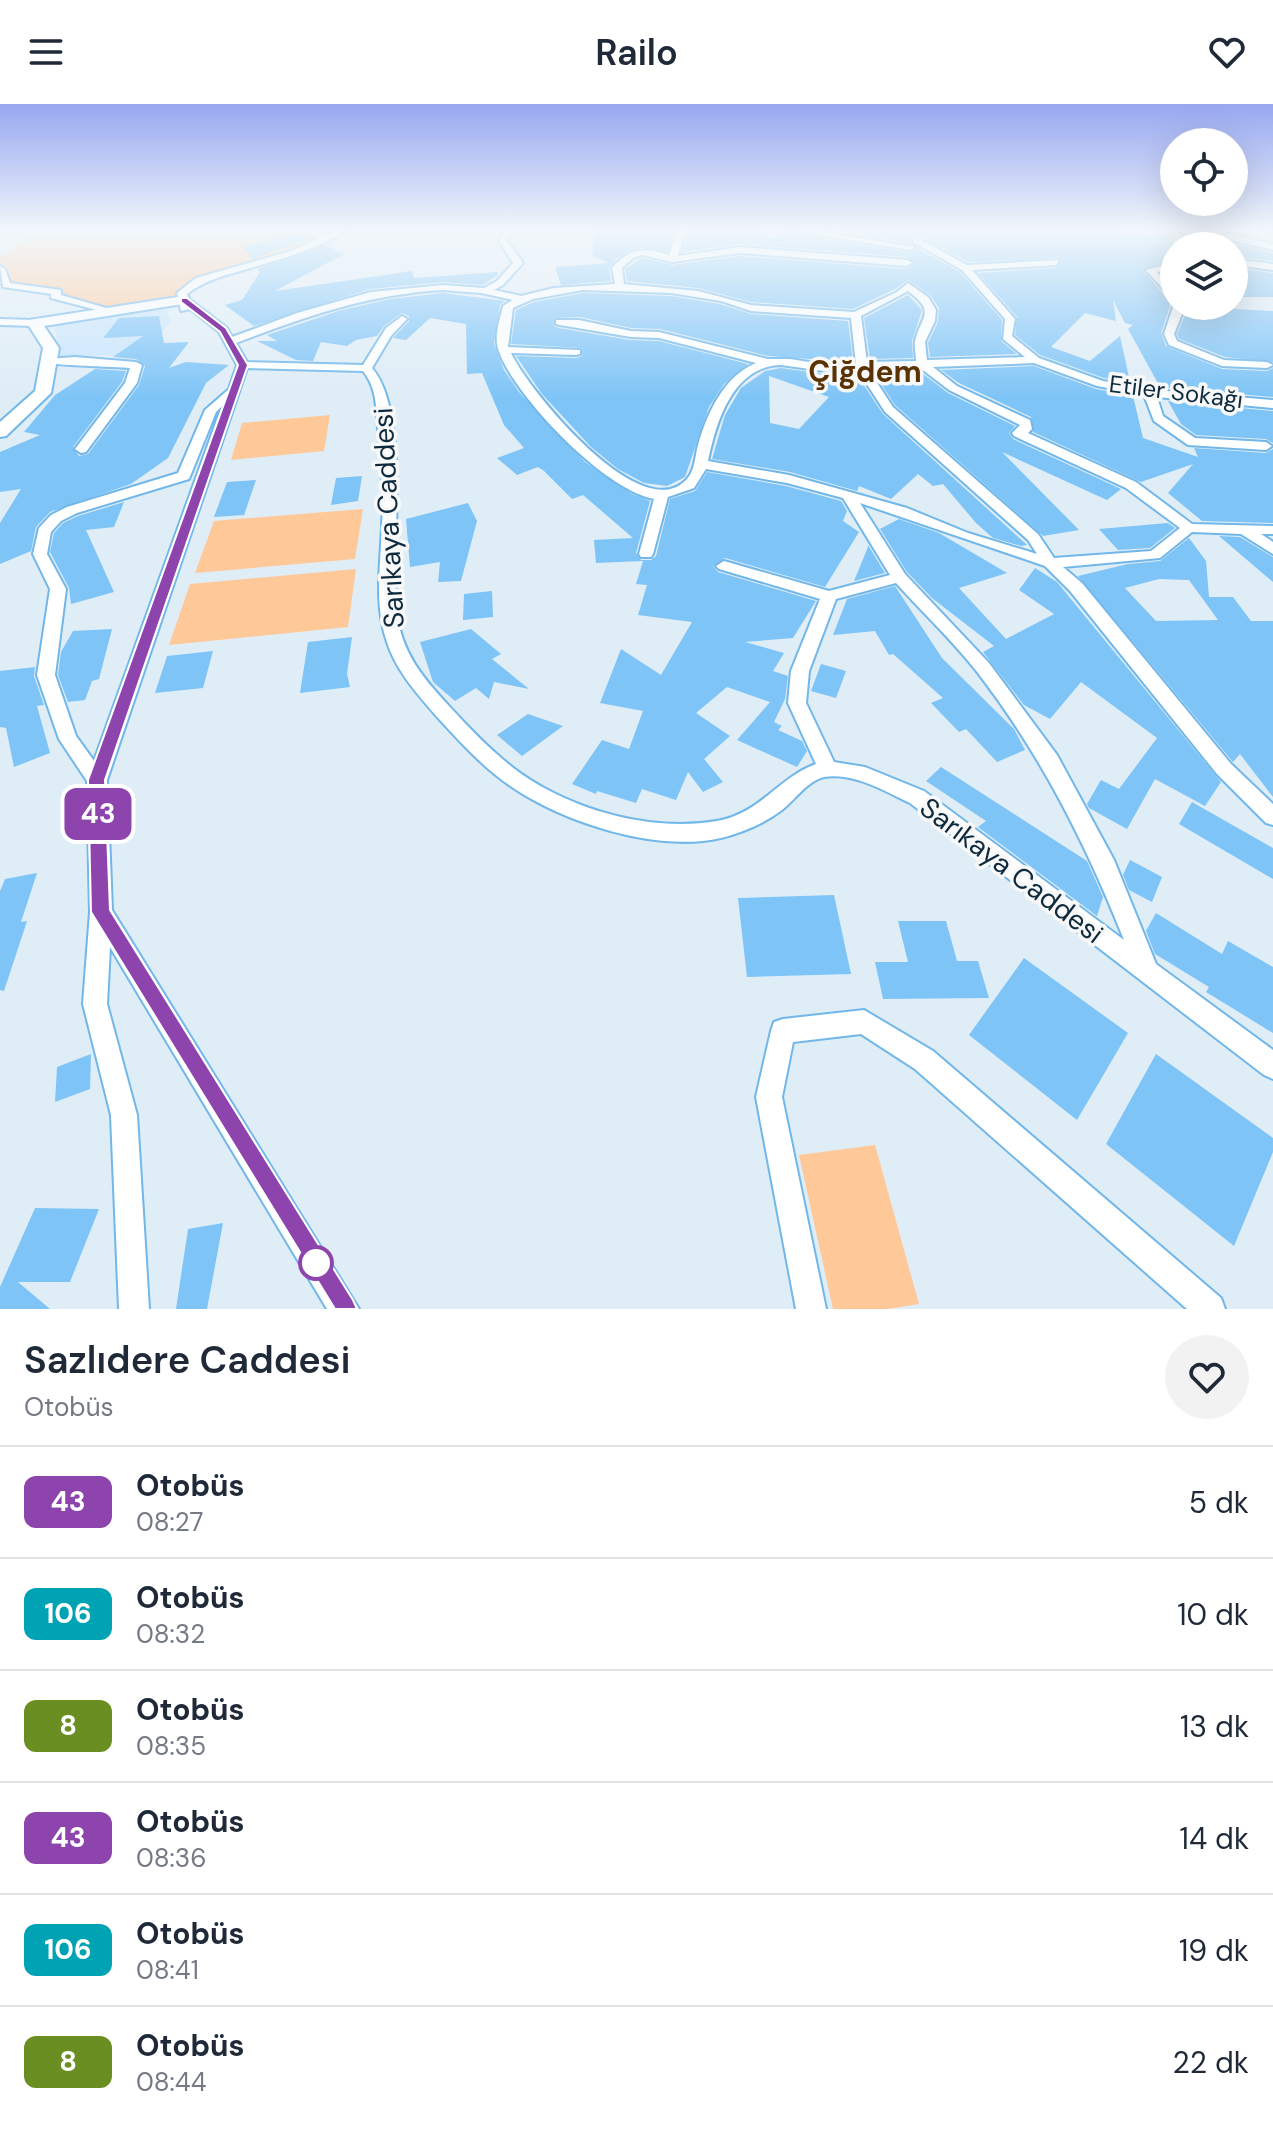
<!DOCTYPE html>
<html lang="tr">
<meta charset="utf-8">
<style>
body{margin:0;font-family:"DM Sans",sans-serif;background:#f2f2f3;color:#1f2937;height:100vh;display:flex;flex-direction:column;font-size:30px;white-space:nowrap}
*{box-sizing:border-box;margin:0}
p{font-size:26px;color:#747a83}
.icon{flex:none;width:44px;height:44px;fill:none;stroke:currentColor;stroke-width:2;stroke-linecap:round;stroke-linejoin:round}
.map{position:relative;height:1205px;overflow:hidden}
.details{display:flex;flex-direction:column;background:#fff;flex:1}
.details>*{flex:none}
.badge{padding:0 16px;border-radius:12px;font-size:28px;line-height:52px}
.tools{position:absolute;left:1160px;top:24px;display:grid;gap:16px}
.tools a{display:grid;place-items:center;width:88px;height:88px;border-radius:50%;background:#fff;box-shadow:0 8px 32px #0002;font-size:40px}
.map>.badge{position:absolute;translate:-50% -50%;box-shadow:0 0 0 4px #fff}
.round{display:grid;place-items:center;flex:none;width:84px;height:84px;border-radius:42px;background:#f2f2f3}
.head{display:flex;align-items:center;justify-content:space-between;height:136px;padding:0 24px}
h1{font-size:38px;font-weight:600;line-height:60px}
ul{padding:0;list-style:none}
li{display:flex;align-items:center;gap:24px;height:112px;padding:0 24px;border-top:2px solid #e0e1e3}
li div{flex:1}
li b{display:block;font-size:30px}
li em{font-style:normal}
li .badge{min-width:88px;font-weight:700;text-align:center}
header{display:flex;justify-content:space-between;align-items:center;height:104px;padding:0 24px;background:#fff;font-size:36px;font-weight:600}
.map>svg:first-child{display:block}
.built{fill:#c8e5fd}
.green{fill:#ffc899}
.building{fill:#7ec4f7;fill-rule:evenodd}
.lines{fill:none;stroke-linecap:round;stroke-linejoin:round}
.street-casing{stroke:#71b7ea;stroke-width:4}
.secondary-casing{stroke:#71b7ea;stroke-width:4}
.street{fill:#fff;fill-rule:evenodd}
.secondary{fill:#fff;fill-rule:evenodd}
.line{fill:#8e44ad;stroke:#fff;stroke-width:2}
.stop-dot{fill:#fff;stroke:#8e44ad;stroke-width:4}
.labels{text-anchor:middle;stroke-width:7;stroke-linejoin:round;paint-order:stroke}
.far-street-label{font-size:24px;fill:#0d2a3e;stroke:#f8f8f8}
.street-label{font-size:28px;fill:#0d2a3e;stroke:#f8f8f8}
.far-district-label{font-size:30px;font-weight:bold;fill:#5a3204;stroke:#f8f8f8}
</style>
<header><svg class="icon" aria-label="menu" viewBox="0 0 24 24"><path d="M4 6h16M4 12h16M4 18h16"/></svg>Railo<svg class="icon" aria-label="heart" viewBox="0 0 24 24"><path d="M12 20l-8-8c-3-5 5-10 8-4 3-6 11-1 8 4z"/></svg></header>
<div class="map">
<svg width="1273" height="1205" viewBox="0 0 1273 1205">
<rect width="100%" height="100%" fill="#dfedf7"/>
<!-- built -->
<path class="built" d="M165 202 171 217 138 256 107 251 60 253 54 220Z"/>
<!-- green -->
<path class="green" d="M0 125H302L328 135 294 149 218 169 182 189 184 196 112 207 2 175 0 152 15 146 25 128H0Z
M330 311 324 347 231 356 242 319Z
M363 405 355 455 195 469 214 417Z
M356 465 348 523 169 541 190 480Z
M875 1041 919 1200 888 1205H833L799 1051Z"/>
<!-- building -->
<path class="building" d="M595 125H675L667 147 638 144 616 155 609 165 611 177 561 181 555 163 609 159 592 152Z
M689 125H757L770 134 796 130 910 149 917 144 960 168 1002 216 1001 237 1017 250 930 253 928 239 938 218 939 204 930 191 908 176 895 185 853 205 751 198 698 184 627 177 625 165 642 154 672 161 740 152 907 165 915 160 907 153 740 140 682 148Z
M826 125 1118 127 1123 131H1174V156L1143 166 1171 199 1161 229 1166 242 1222 265 1267 267 1273 264V293L1160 283 1128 225 1133 221 1125 219 1113 196 1116 217 1085 209 1051 243 1090 257 1120 232 1130 278 1104 274 1040 251 1015 231 1017 213 978 169 1056 164 1061 154 968 158 917 130 913 131 911 139Z
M294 129 310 135 252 155 243 143Z
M1234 140 1273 149V157L1234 152Z
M325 141 344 150 275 187 412 167 414 174 497 168 498 171 483 181 443 178 370 185 254 222 225 201 242 196 260 168 258 165Z
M1234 164 1273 169V193H1242L1234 186Z
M443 189 505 197 500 201 494 240 504 266 519 288 585 358 632 390 650 397 636 449 641 456H651L656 452 670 395 695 387 707 368 786 382 841 397 847 407 843 417 859 428 825 483 725 454 713 462 718 468 816 497 793 534 745 538 784 549 773 567 788 572 785 595 774 618 782 622 778 626 802 637 807 647 797 663 737 636 770 598 727 583 696 609 730 632 704 655 723 678 703 688 688 668 676 696 642 685 636 699 597 687 596 690 572 680 602 636 629 645 643 607 600 599 621 545 661 571 692 518 638 511 647 481 636 480 643 457 596 459 594 436 633 434 583 391 572 395 543 366 538 363 517 371 497 354 524 344 504 321 482 269 467 270 466 220 430 214 406 236 393 234 409 217V212L402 209 384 222 377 232 356 236 347 242 321 238 313 257 296 256 257 237H277L267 231 338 207 390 195Z
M583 189 671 192 720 200 751 210 848 217 853 258 768 252 660 225 631 224 580 213 554 214V222L559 224 630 236 659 237 748 260 724 280 709 303 685 373 667 382 644 379 618 365 591 343 542 290 516 252 577 254 582 252V244L511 240 516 206 534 198Z
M908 191 922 206 912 237 913 254 870 255 864 214Z
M1184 202 1273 207V258L1225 253 1179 235 1177 230 1185 211Z
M159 212 164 239 189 238 169 264 186 258 229 261 206 279 168 354 131 380 50 408 36 423 31 447 0 460V419L21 385 0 388V348L40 331 24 328 55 291 95 265 126 267 122 278 73 343 79 352 88 350 139 281 145 262 136 255 113 253 143 232 103 234 119 214Z
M1034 262 1096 285 1133 292 1143 334 1198 353 1194 344 1266 349 1273 345V419L1202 417 1168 389 1193 360 1141 378 1033 328 1031 313 959 279 941 266Z
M781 264 831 271H857L883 310 1027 441 1021 442 993 434 976 419 943 380 933 382 918 370 891 395 859 382 857 387 790 368 712 355 725 311 741 284 765 267ZM769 272 829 293 799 325 770 319Z
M918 266 948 289 1015 322 1009 329 1013 335 1121 385 1107 396 1002 348 1079 426 1043 432 895 301 873 268Z
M1168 297 1273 307V339L1266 335 1196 331 1181 320Z
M362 372 358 397 331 401 336 374Z
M256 376 244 411 214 413 227 378Z
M124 398 114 423 86 426 114 488 71 500 69 484 50 448 54 429 63 419 78 412Z
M468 399 477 417 461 477 438 478 440 458 410 463 406 415Z
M899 415 939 429 1007 469 959 484 1006 535 1054 510 1019 486 1035 464 1057 478 1221 678 1205 702 1155 675 1127 725 1089 704 1087 700 1101 676 1119 685 1157 634 1081 578 1050 615 1024 601 983 548 994 542 932 494 907 468 880 425Z
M1168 419 1175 424 1150 444 1118 446 1099 425Z
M1219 432 1240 433 1273 453V478Z
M1189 434 1206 457 1209 493H1233L1251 517H1273V693L1240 650 1233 658 1078 472 1128 460 1160 457ZM1159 475 1189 476 1218 516 1156 517 1125 484Z
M868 441 885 469 854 477 868 443Z
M895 482 942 554 1014 625 1025 646 997 658 966 625 959 628 931 599 943 594 893 550 889 551 875 527 833 531 847 495Z
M492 487 493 513 463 516 464 490Z
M112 525 99 575 92 577 85 596 68 598 58 571 61 548 73 527Z
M471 525 501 550 492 555 529 585 494 578 489 595 476 584 455 597 433 578 420 538Z
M352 533 347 570 350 583 300 589 308 538Z
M213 547 203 584 155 589 167 552Z
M821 560 846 567 836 594 811 587Z
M35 563 34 572 44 601 37 602 50 649 14 663 6 624 0 623V567Z
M528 610 563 622 522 652 497 631Z
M941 663 1087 757 1103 793 1097 812 978 723 986 717 926 677Z
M1192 698 1273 744V775L1179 720Z
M1130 756 1162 773 1152 798 1129 786 1123 771Z
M37 769 21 818 27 817 4 887 0 886V787L5 775Z
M834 791 851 870 747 873 738 794Z
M1156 809 1222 850 1228 837 1273 863V929L1206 888 1209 883 1155 850 1146 827Z
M898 817H946L957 857H978L989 894 883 895 875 858H908Z
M1024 854 1128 929 1077 1016 969 931Z
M91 950 90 985 55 998 57 963Z
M1156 950 1273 1034V1048L1234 1142 1106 1040Z
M35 1104 99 1105 70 1178H18L50 1205H0V1183Z
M223 1119 207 1205H176L188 1125Z"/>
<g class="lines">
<defs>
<path id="street" d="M300 125H312L326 131 337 125H349C322 143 289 153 257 162 232 170 208 174 187 190L188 194 227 224 232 233 297 209 371 188 443 181 484 184 497 177 513 159 499 137 506 125H514L507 137 523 159 503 181 494 186 521 192 554 184 615 180 612 164C629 144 645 143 669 151L678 125H686L678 152 740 143 907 156 912 159 907 162 740 149 672 158 642 151 633 154 622 164 624 180 698 187 751 201 854 208 897 188 908 179 928 193 936 206 935 217 925 238 927 256 1025 253 1003 235 1005 215 962 166 913 138 916 133 967 161 1059 156 1056 161 972 166 1015 215 1012 232 1039 254 1103 277 1166 287 1273 296V304L1157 293 1163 312 1195 334 1266 338 1272 342 1266 346 1188 341 1154 317 1144 291 1097 282 1034 259 933 263 957 282 1030 316 1032 325 1028 329 1136 378 1192 420 1273 422V430H1261L1273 438V450L1241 430 1192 428 1160 454 1063 463 1082 479 1231 660 1273 700V721L1266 719 1217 670 1070 487 1045 462 860 399 905 470 989 559 1057 651 1114 756 1156 860 1273 946V975L1264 971 910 699C885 687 853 668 824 673 807 677 795 696 782 706 765 719 741 729 721 734 656 749 562 718 509 681 483 663 460 638 439 615 418 591 395 566 386 535 374 498 381 458 382 421 384 389 382 357 378 324 376 304 377 284 363 267L247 264 107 676 112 806 359 1205H327L110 843 107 900 137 1011 149 1205H119L111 1011 83 900 90 808 87 677 59 635 37 571 50 485 33 450 39 424 51 411 67 403 178 369 205 306 229 285 237 261 219 228 190 205 181 207 177 189 196 174 291 147 319 134ZM443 186 481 189 513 196 503 202C500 215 494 231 498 245 513 291 604 386 654 395L639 450 641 453H651L653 450 668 393 694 384 706 365 787 379 843 394 890 471 829 487 724 457 716 462 719 465 820 495 791 567 788 599 816 660C779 673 761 709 717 717 652 728 574 707 520 669 494 650 471 626 449 602 423 574 401 548 397 509 390 449 411 309 372 264L391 232 407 215 402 212 386 224 363 261 247 258 236 239C304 213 369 190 443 186ZM583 186 671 189 721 197 751 207 851 214 856 261 835 262 790 255H768L659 228 631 227 579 216H556V220L560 221 631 233 659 234 756 259C724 272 707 309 698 341 695 352 695 366 687 375 642 425 529 287 511 249L576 251 580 250V246L508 243 513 204 533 195ZM908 187C937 209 921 211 915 237 914 243 916 251 916 257L867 258 861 212ZM781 261 831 268H859L885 308 1028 436 1037 450 968 429 907 404 789 371 708 357C716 318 733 262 781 261ZM919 263 949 286 1020 321 1012 329 1014 332 1126 384 1180 424 1151 447 1054 454 1038 430 893 303 868 265ZM222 302 94 657 76 632 55 571 66 485 47 450 51 428 61 417 77 409 189 375 216 308ZM896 479C923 509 953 537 978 569 1041 651 1086 740 1124 836L924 687 865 663 834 658 806 599 809 567 836 495Z
M782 125H806L914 143 910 146Z
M1157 125H1209L1273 140V146L1209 131Z
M1234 155 1273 160V166L1234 161Z
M1174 159V165L1157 168 1174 188V197L1146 166Z
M0 162 5 165 10 179 61 186V191L117 207 112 210 51 194V190L3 183Z
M1174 200V202H1181L1182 210 1174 230 1177 237 1224 256 1267 258 1273 261 1267 264 1222 262 1169 241 1164 230Z
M0 215 34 216 39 219 34 222 0 221Z
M75 253 136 258 142 261 137 279 86 348 81 349 75 345 125 279 130 264C116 263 47 261 42 258L48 255Z
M864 906 933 947 1221 1194 1225 1205H1187L915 965 861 930 793 938 782 993 826 1205H796L756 993 771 927 774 918 783 915Z"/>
<path id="secondary" d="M184 192 189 193V199L44 222 59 244 51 289 6 332 0 333V318L35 287 43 244 27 219 29 216Z"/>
</defs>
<!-- street casing -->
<use href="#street" class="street-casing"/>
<!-- secondary casing -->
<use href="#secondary" class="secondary-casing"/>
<!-- street -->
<use href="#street" class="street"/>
<!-- secondary -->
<use href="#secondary" class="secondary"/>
</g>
<!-- sky -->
<linearGradient id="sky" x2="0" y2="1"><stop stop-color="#97a7f0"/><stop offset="0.43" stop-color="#f1f7fb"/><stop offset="1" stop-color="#f1f7fb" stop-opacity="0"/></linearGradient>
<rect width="1273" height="294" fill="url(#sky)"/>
<!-- line -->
<path class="line" d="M181 194H187L226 224 248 261 105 676 110 806 353 1196 357 1205H335L91 808 88 676 238 261 220 228 181 198Z"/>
<!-- markers -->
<circle class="stop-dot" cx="316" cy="1159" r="16"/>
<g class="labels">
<!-- far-street labels -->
<g class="far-street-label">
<text transform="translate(1176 288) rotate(7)" y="8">Etiler Sokağı</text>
</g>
<!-- street labels -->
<g class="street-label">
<text transform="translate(388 414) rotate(-93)" y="10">Sarıkaya Caddesi</text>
<text transform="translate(1012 766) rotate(37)" y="10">Sarıkaya Caddesi</text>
</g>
<!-- far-district labels -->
<g class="far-district-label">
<text x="865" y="278">Çiğdem</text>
</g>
</g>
</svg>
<div class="tools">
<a><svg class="icon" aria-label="locate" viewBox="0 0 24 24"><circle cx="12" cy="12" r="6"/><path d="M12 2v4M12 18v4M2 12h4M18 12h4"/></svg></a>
<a><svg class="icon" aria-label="layers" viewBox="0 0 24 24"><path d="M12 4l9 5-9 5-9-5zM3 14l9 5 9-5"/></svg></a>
</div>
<b class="badge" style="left:98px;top:710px;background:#8e44ad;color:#fff">43</b>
</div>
<section class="details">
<div class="head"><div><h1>Sazlıdere Caddesi</h1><p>Otobüs</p></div><a class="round"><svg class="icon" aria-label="heart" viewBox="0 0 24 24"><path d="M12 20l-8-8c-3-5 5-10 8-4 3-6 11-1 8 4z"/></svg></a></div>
<ul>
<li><span class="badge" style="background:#8e44ad;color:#fff">43</span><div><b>Otobüs</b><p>08:27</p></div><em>5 dk</em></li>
<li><span class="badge" style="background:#00a3b4;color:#fff">106</span><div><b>Otobüs</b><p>08:32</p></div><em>10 dk</em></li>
<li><span class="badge" style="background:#6b8e23;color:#fff">8</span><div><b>Otobüs</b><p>08:35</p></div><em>13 dk</em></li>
<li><span class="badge" style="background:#8e44ad;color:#fff">43</span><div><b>Otobüs</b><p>08:36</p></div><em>14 dk</em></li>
<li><span class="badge" style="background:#00a3b4;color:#fff">106</span><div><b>Otobüs</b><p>08:41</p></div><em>19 dk</em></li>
<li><span class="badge" style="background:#6b8e23;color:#fff">8</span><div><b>Otobüs</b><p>08:44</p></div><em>22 dk</em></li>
</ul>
</section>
